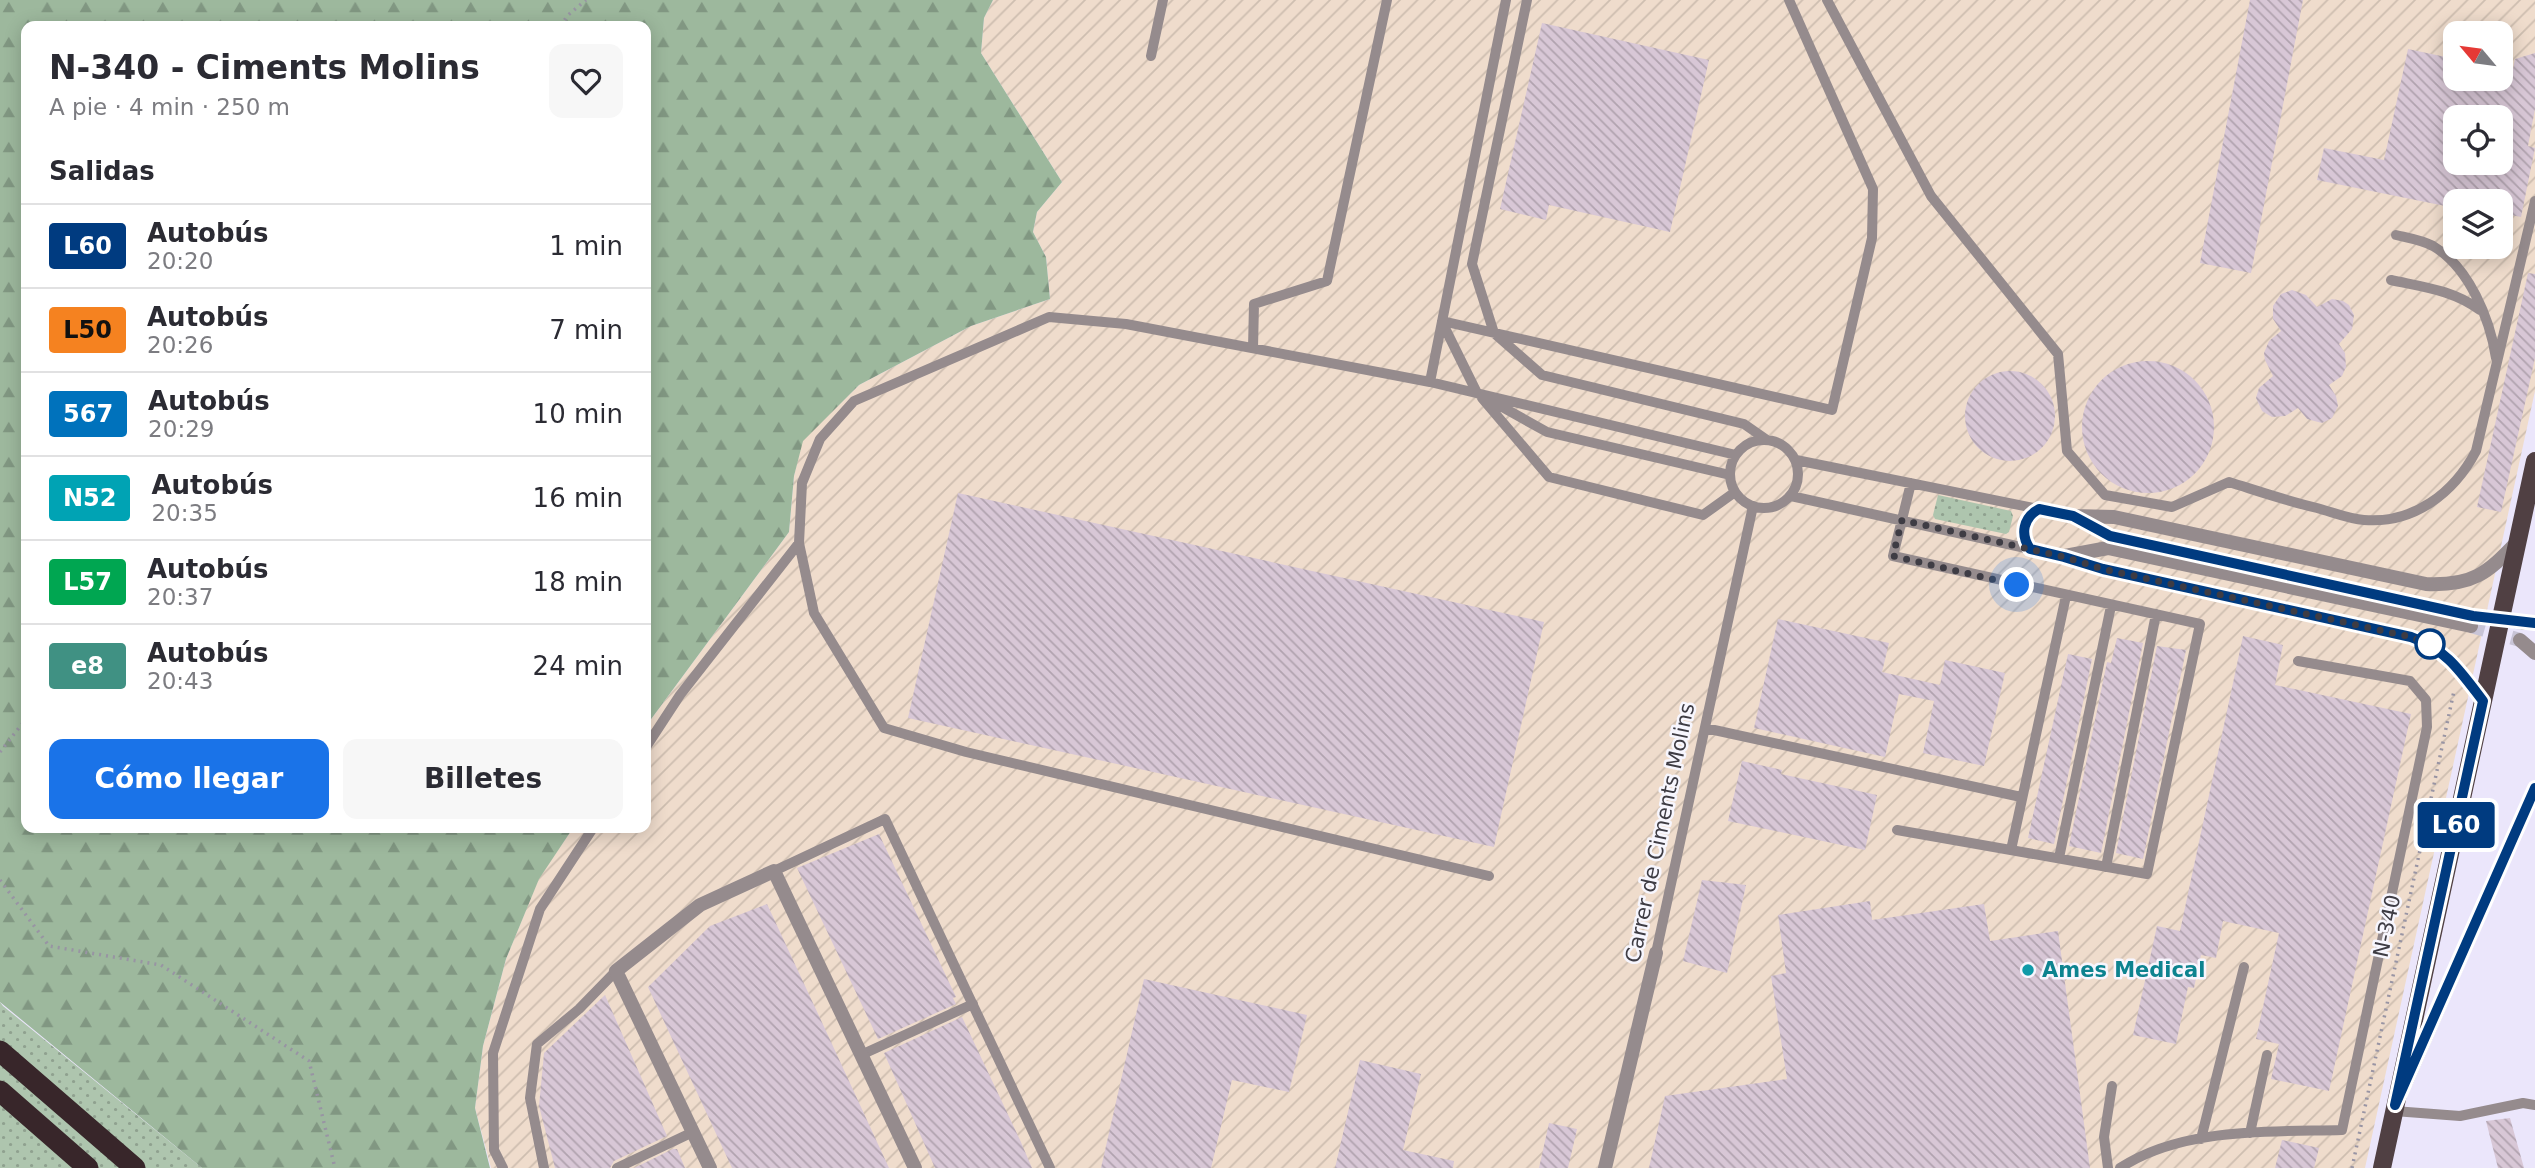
<!DOCTYPE html>
<html lang="es">
<meta charset="utf-8">
<style>
body{margin:0;font-family:"DejaVu Sans",sans-serif;background:#f7f7f7;color:#2b2b33;height:100vh;display:flex;flex-direction:column;font-size:26px;white-space:nowrap}
*{box-sizing:border-box;margin:0}
p{font-size:23px;color:#7c7c81}
.icon{flex:none;width:38px;height:38px;fill:none;stroke:currentColor;stroke-width:2;stroke-linecap:round;stroke-linejoin:round}
.map{position:relative;flex:1;overflow:hidden}
.sheet{position:absolute;left:21px;top:21px;width:630px;height:812px;display:flex;flex-direction:column;background:#fff;border-radius:14px;box-shadow:0 4px 18px #0003}
.sheet>*{flex:none}
.badge{padding:0 14px;border-radius:5px;font-size:24px;line-height:46px}
.needle{width:46px;rotate:299deg}
.buttons{position:absolute;left:2443px;top:21px;display:grid;gap:14px}
.buttons a{display:grid;place-items:center;width:70px;height:70px;border-radius:14px;background:#fff;box-shadow:0 4px 18px #0003;font-size:35px}
.you{position:absolute;width:35px;height:35px;margin:-18px;border:5px solid #fff;border-radius:50%;background:#1a73e8;box-shadow:0 0 0 10px #1a73e833}
.map>.badge{position:absolute;translate:-50% -50%;box-shadow:0 0 0 4px #fff}
h2{padding:0 28px;font-size:26px;line-height:63px}
.round{display:grid;place-items:center;flex:none;width:74px;height:74px;border-radius:14px;background:#f7f7f7}
.overview{display:flex;align-items:center;justify-content:space-between;height:119px;padding:0 28px}
h1{font-size:33px;font-weight:700;line-height:52px}
.primary-button{display:flex;gap:14px;margin-top:auto;padding:14px 28px}
.primary-button a{flex:1;height:80px;border-radius:14px;background:#1a73e8;color:#fff;font-size:28px;font-weight:700;line-height:80px;text-align:center}
.primary-button a+a{background:#f7f7f7;color:#2b2b33}
ul{padding:0;list-style:none}
li{display:flex;align-items:center;gap:21px;height:84px;padding:0 28px;border-top:2px solid #e1e1e2}
li div{flex:1}
li b{display:block;font-size:26px}
li em{font-style:normal}
li .badge{min-width:77px;font-weight:700;text-align:center}
.map>svg:first-child{display:block}
.industrial{fill:url(#industrial-furrows);fill-rule:evenodd}
.grass{fill:url(#grass-dots)}
.forest{fill:url(#forest-firs)}
.building{fill:url(#building-back-hatch);fill-rule:evenodd}
.lines{fill:none;stroke-linecap:round;stroke-linejoin:round}
.minor-tunnel{stroke:#c8c4d6;stroke-width:14;stroke-dasharray:14 7;stroke-linecap:butt}
.path{stroke:#9894a3;stroke-width:3.5;stroke-dasharray:2 5;stroke-linecap:butt}
.service{stroke:#958b8d;stroke-width:10}
.minor{stroke:#958b8d;stroke-width:14}
.primary{stroke:#504043;stroke-width:18}
.motorway{stroke:#38262a;stroke-width:21}
.line-casing{stroke:#fff;stroke-width:16}
.line{stroke:#003b80;stroke-width:10}
.walk{stroke:#3e3c44;stroke-width:7;stroke-dasharray:0 12.6}
.stop-dot{fill:#fff;stroke:#003b80;stroke-width:3.5}
.culture-dot{fill:#0f9aa8;stroke:#f7f6fe;stroke-width:2.5}
.labels{text-anchor:middle;stroke-width:5;stroke-linejoin:round;paint-order:stroke}
.street-label{font-size:21px;fill:#3e3c44;stroke:#f7f6fe}
.culture-label{font-size:21px;font-weight:bold;fill:#0d838f;stroke:#f7f6fe;text-anchor:start}
</style>
<div class="map">
<svg width="2535" height="1168" viewBox="0 0 2535 1168">
<defs>
<pattern id="industrial-furrows" width="10" height="10" patternUnits="userSpaceOnUse" patternTransform="scale(1.75)"><rect width="10" height="10" fill="#efdccc"/><path d="M-1 1l2-2M0 10L10 0M9 11l2-2" fill="none" stroke="#cebeb0"/></pattern>
<pattern id="grass-dots" width="8" height="8" patternUnits="userSpaceOnUse" patternTransform="scale(1.75)"><rect width="8" height="8" fill="#aec5ae"/><path d="M2 2h.1M6 6h.1" fill="none" stroke="#8fa18f" stroke-width="1.8" stroke-linecap="round"/></pattern>
<pattern id="forest-firs" width="22" height="20" patternUnits="userSpaceOnUse" patternTransform="scale(1.75)"><rect width="22" height="20" fill="#9db89d"/><path d="M5 1l3.5 6h-7zM16 11l3.5 6h-7z" fill="#819782"/></pattern>
<pattern id="building-back-hatch" width="6" height="6" patternUnits="userSpaceOnUse" patternTransform="scale(1.75)"><rect width="6" height="6" fill="#d8c7d6"/><path d="M-1 5l2 2M0 0l6 6M5-1l2 2" fill="none" stroke="#b1a3af"/></pattern>
</defs>
<rect width="100%" height="100%" fill="#ebe6fb"/>
<!-- industrial -->
<path class="industrial" d="M993 0H2535V391L2365 1168H491L475 1108 483 1046 506 959 539 878 573 828H646V726L789 532 794 476 802 441 859 385 971 326 1050 299 1046 257 1033 232 1037 212 1062 182 981 53 984 18ZM2455 33H2501V79H2455ZM2455 117H2501V163H2455ZM2455 201H2501V247H2455Z"/>
<!-- grass -->
<path class="grass" d="M1938 495 2011 511 2013 516 2009 532 2006 534 1935 519 1933 515Z
M0 1002 3 1006 202 1168H0Z"/>
<!-- forest -->
<path class="forest" d="M0 0H993L984 18 981 53 1062 182 1037 212 1033 232 1046 257 1050 299 971 326 859 385 803 441 794 476 789 532 646 726V26H26V828H573L539 879 506 959 483 1046 475 1108 490 1168H202L0 1002Z"/>
<!-- building -->
<path class="building" d="M2250 0H2303L2251 273 2200 263Z
M1542 23 1709 60 1670 232 1549 205 1546 220 1500 209Z
M2408 49 2455 59V79H2511L2515 59 2535 53V109L2528 146 2535 148 2521 217 2501 213V201H2455V208L2317 180 2324 148 2384 160ZM2455 117H2503L2501 129V163H2455Z
M2528 273 2535 274V358L2501 512 2477 507Z
M2292 290 2306 295 2317 307 2332 299 2343 301 2349 305 2354 315 2352 329 2339 344 2345 353 2346 367 2342 376 2329 385 2336 396 2338 406 2332 418 2322 423 2307 419 2298 408 2285 416 2272 417 2262 411 2256 398 2259 388 2273 376 2265 360 2264 353 2269 341 2281 331 2273 319V306L2281 294Z
M2082 427a66 66 0 1 1 132 0a66 66 0 1 1-132 0Z
M1965 416a45 45 0 1 1 90 0a45 45 0 1 1-90 0Z
M958 493 1544 622 1494 847 908 718Z
M1778 619 1889 643 1882 672 1940 685 1945 660 2005 673 1984 766 1923 753 1934 701 1899 694 1885 757 1754 728Z
M2243 636 2283 645 2275 685 2411 714 2329 1091 2271 1079 2279 1044 2256 1039 2279 933 2223 921 2216 958 2201 955 2194 988 2188 987 2176 1044 2133 1035 2157 926 2180 931Z
M2117 638 2143 643 2101 853 2069 846 2107 662 2111 663Z
M2157 646 2186 650 2143 859 2116 853Z
M2068 654 2092 659 2054 844 2028 838Z
M1742 761 1782 770 1781 774 1877 795 1865 850 1728 821Z
M879 834 956 997 953 998 956 1004 878 1039 797 868Z
M1702 880 1746 885 1727 973 1683 961Z
M1870 901 1872 920 1984 904 1990 941 2058 931 2090 1168H1649L1665 1096 1787 1079 1771 976 1786 973 1778 915Z
M767 904 826 1031 889 1168H732L648 987 710 926Z
M1144 979 1307 1015 1289 1092 1232 1080 1211 1168H1101Z
M605 995 667 1136 614 1161 610 1168H555L539 1106 544 1053Z
M962 1017 1020 1140 1032 1168H935L884 1053Z
M1360 1060 1421 1074 1403 1150 1454 1161 1453 1168H1335Z
M2510 1118 2524 1168H2498L2486 1121Z
M1549 1123 1577 1129 1568 1168H1539Z
M2282 1140 2319 1148 2314 1168H2275Z
M673 1149H677L685 1168H634Z"/>
<g class="lines">
<!-- minor-tunnel -->
<path class="minor-tunnel" d="M2473 616 2524 623
M2471 626 2520 640"/>
<!-- path -->
<path class="path" d="M561 26 567 16 586 0
M0 752 26 719
M0 880 49 946 161 965 309 1061 335 1168
M2352 1168 2454 691"/>
<!-- service -->
<path class="service" d="M1527 0 1472 264 1494 333 1542 375 1744 424 1767 440
M1827 0 1931 196 2058 354 2067 451 2105 495 2172 507 2229 482C2258 491 2287 501 2317 508 2332 512 2349 519 2364 520 2414 524 2454 493 2476 451L2535 201
M1151 56 1163 0
M2396 235C2409 238 2422 240 2433 246 2469 267 2490 319 2496 358
M2391 280C2423 287 2453 290 2480 310
M1442 321 1832 410 1872 238 1873 189 1789 0
M1442 322 1477 393 1547 432 1730 475
M1253 348 1254 304 1327 281 1387 0
M1430 382 1506 0
M1482 398 1549 477 1703 515 1735 492
M1730 474a34 34 0 1 1 68 0a34 34 0 1 1-68 0Z
M1796 460 2039 509
M1791 496 2030 549
M1705 728 2021 797
M646 747 680 695 799 543
M1897 830 2147 874 2200 624 1893 556 1911 483
M2011 850 2066 596
M2059 858 2111 606
M2106 867 2156 614
M774 871 885 819 1050 1168
M1489 876 966 752 884 728 814 613 799 543 802 483 820 439 854 401 1049 317 1126 324 1430 382 1736 455
M1656 953 1753 506
M863 1054 973 1004
M2394 1111 2460 1116 2523 1103 2535 1105
M2250 1133 2267 1055
M2201 1139 2244 967
M503 1168 494 1150 493 1053 540 909 593 828
M544 1168 530 1098 537 1044 579 1009 616 971
M617 1168 693 1132
M2108 1168 2104 1137 2112 1086
M2120 1168C2182 1127 2271 1132 2342 1130L2427 727 2426 700 2410 681 2298 661"/>
<!-- minor -->
<path class="minor" d="M2078 519 2110 536 2473 616
M2065 556 2108 548 2471 626
M2524 623H2535
M2520 640 2535 653
M2483 701C2460 671 2447 650 2411 637L2103 569 2064 557 2030 549C2020 534 2023 518 2039 509L2073 516 2114 517 2426 584C2472 586 2487 574 2518 541
M2406 1082 2535 788
M710 1168 616 971 700 905 774 871 915 1168
M1605 1168 1656 953"/>
<!-- primary -->
<path class="primary" d="M2382 1168 2535 461"/>
<!-- motorway -->
<path class="motorway" d="M0 1051 135 1168
M0 1091 88 1168"/>
</g>
<g class="lines">
<defs>
<path id="line" d="M2535 623 2473 616 2110 536 2073 516 2039 509C2023 518 2020 534 2030 549L2064 557 2103 569 2411 637C2447 650 2460 671 2483 701L2395 1105 2535 788"/>
</defs>
<!-- line casing -->
<use href="#line" class="line-casing"/>
<!-- line -->
<use href="#line" class="line"/>
<!-- walk -->
<path class="walk" d="M2017 585 1893 556 1902 520 2064 557 2103 569 2411 637 2430 644"/>
</g>
<!-- markers -->
<circle class="stop-dot" cx="2430" cy="644" r="14"/>
<circle class="culture-dot" cx="2028" cy="970" r="7"/>
<g class="labels">
<!-- street labels -->
<g class="street-label">
<text transform="translate(1660 833) rotate(-78)" y="7">Carrer de Ciments Molins</text>
<text transform="translate(2387 926) rotate(-78)" y="7">N-340</text>
</g>
<!-- culture labels -->
<g class="culture-label">
<text x="2042" y="977">Ames Medical</text>
</g>
</g>
</svg>
<div class="buttons">
<a><svg class="needle" viewBox="-14 -14 28 28"><path d="M0-13l5 13h-10z" fill="#e53935"/><path d="M0 13l5-13h-10z" fill="#7c7c81"/></svg></a>
<a><svg class="icon" aria-label="locate" viewBox="0 0 24 24"><circle cx="12" cy="12" r="6"/><path d="M12 2v4M12 18v4M2 12h4M18 12h4"/></svg></a>
<a><svg class="icon" aria-label="layers" viewBox="0 0 24 24"><path d="M12 4l9 5-9 5-9-5zM3 14l9 5 9-5"/></svg></a>
</div>
<div class="you" style="left:2017px;top:585px"></div>
<b class="badge" style="left:2456px;top:825px;background:#003b80;color:#fff">L60</b>
<section class="sheet">
<div class="overview"><div><h1>N-340 - Ciments Molins</h1><p>A pie · 4 min · 250 m</p></div><a class="round"><svg class="icon" aria-label="heart" viewBox="0 0 24 24"><path d="M12 20l-8-8c-3-5 5-10 8-4 3-6 11-1 8 4z"/></svg></a></div>
<h2>Salidas</h2>
<ul>
<li><span class="badge" style="background:#003b80;color:#fff">L60</span><div><b>Autobús</b><p>20:20</p></div><em>1 min</em></li>
<li><span class="badge" style="background:#f58220;color:#111">L50</span><div><b>Autobús</b><p>20:26</p></div><em>7 min</em></li>
<li><span class="badge" style="background:#0072bc;color:#fff">567</span><div><b>Autobús</b><p>20:29</p></div><em>10 min</em></li>
<li><span class="badge" style="background:#00a3b4;color:#fff">N52</span><div><b>Autobús</b><p>20:35</p></div><em>16 min</em></li>
<li><span class="badge" style="background:#00a651;color:#fff">L57</span><div><b>Autobús</b><p>20:37</p></div><em>18 min</em></li>
<li><span class="badge" style="background:#409183;color:#fff">e8</span><div><b>Autobús</b><p>20:43</p></div><em>24 min</em></li>
</ul>
<div class="primary-button"><a>Cómo llegar</a><a>Billetes</a></div>
</section>
</div>
